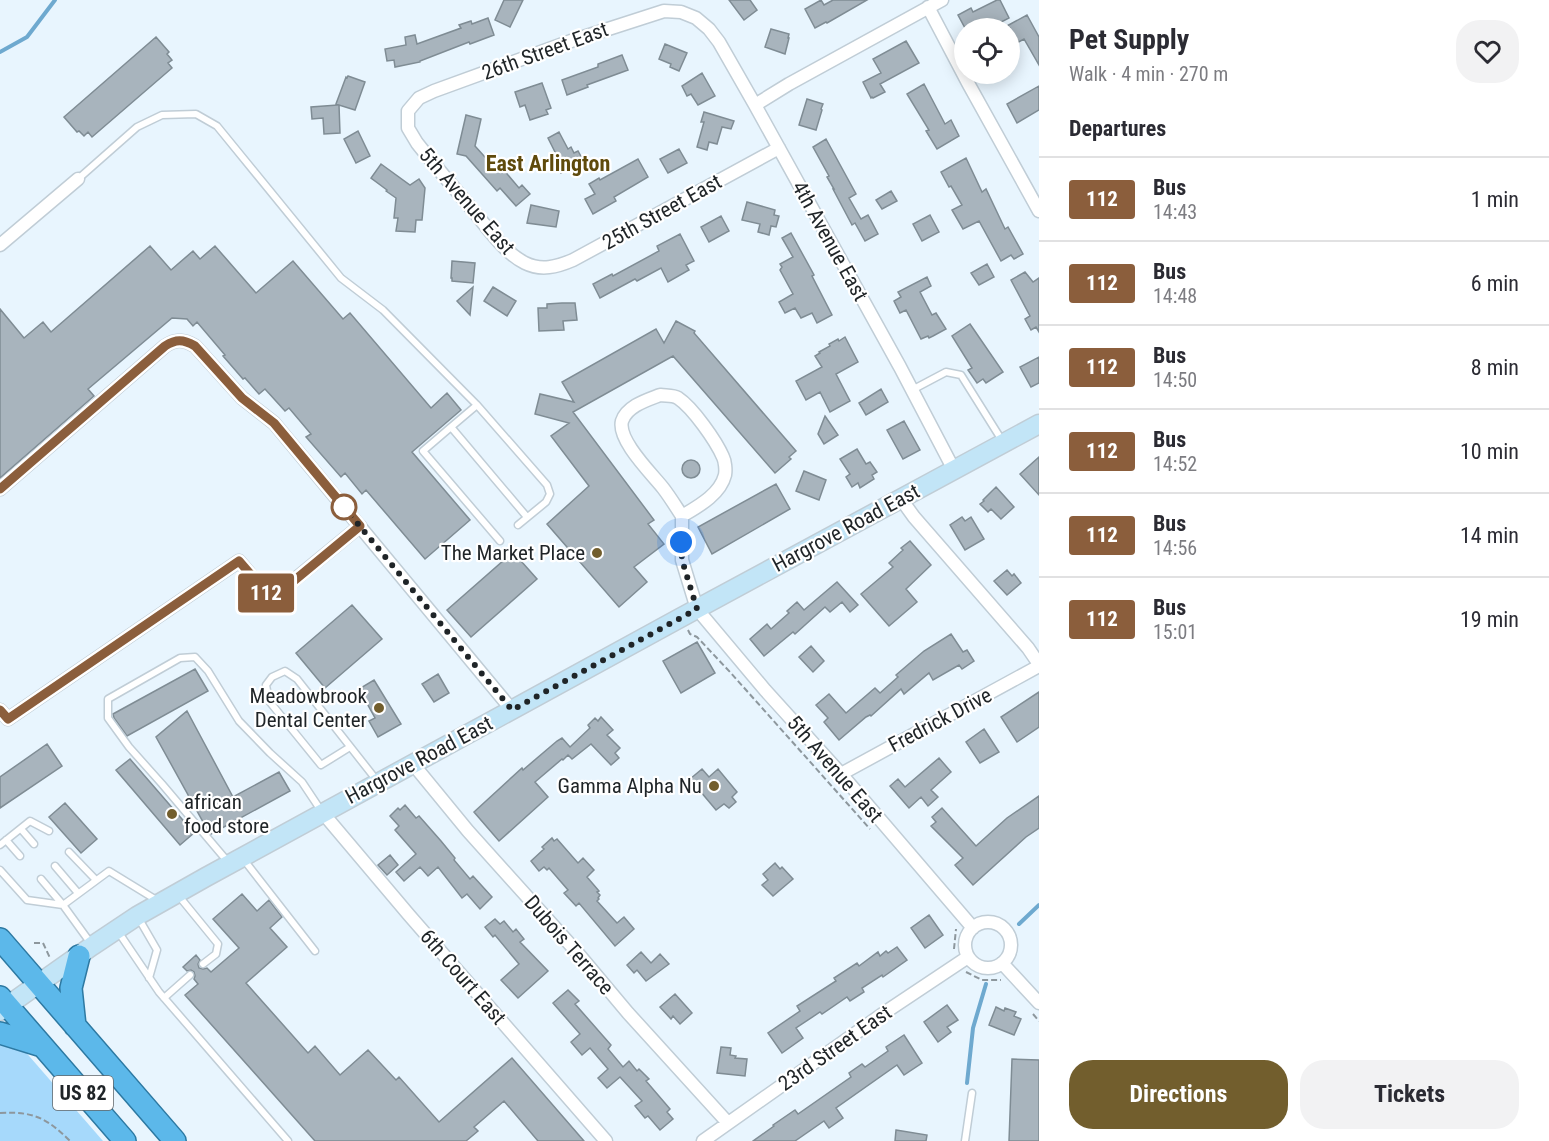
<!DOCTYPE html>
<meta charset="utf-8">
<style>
body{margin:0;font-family:"Roboto Condensed",sans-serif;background:#f2f2f3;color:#2b2b33;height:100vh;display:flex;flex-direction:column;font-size:22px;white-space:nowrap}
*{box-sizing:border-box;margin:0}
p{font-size:20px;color:#7c7c81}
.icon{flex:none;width:33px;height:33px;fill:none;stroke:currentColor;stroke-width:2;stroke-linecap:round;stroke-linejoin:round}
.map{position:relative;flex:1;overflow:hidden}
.drawer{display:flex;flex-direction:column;background:#fff;width:510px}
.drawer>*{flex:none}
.badge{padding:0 12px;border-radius:4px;font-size:21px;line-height:39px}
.fabs{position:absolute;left:954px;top:18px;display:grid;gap:12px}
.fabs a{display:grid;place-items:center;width:66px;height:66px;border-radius:50%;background:#fff;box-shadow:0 3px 15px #0003;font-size:30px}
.you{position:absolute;width:30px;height:30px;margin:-15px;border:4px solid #fff;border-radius:50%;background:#1a73e8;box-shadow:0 0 0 9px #1a73e833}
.map>.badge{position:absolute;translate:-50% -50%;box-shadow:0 0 0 3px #fff}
h2{padding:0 30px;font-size:22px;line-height:54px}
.round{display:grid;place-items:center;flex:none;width:63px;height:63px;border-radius:24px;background:#f2f2f3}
.overview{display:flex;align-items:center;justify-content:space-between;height:102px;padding:0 30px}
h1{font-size:28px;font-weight:700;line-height:45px}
.primary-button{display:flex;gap:12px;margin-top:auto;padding:12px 30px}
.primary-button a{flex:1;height:69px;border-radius:24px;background:#725e2d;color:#fff;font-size:24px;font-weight:700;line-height:69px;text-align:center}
.primary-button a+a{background:#f2f2f3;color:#2b2b33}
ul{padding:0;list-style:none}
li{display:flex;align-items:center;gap:18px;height:84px;padding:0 30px;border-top:2px solid #e1e1e2}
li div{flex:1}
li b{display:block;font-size:22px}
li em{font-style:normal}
li .badge{min-width:66px;font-weight:700;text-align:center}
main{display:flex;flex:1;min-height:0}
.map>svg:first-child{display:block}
.green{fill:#a6d9fb}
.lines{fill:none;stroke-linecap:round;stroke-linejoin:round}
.stream{stroke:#6ea9cf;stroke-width:4}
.building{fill:#a8b4bd;stroke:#7f8c94;stroke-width:1.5}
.service-casing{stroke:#c0cdd6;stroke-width:9}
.minor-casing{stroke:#c0cdd6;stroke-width:15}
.secondary-casing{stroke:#c0cdd6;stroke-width:21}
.trunk-casing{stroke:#2d79a2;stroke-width:24}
.path{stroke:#8d979d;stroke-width:2;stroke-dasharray:6 3;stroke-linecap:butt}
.service{stroke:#fff;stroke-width:6}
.minor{stroke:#fff;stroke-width:12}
.secondary{stroke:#c2e5f7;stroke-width:18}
.trunk{stroke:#5cb8ea;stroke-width:21}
.line-casing{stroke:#fff;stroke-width:14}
.line{stroke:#8b5e3c;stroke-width:9}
.walk{stroke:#1f2427;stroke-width:6;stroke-dasharray:0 10.8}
.stop-dot{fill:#fff;stroke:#8b5e3c;stroke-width:3}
.poi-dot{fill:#725e2d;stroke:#fff;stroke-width:2}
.labels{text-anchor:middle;stroke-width:4.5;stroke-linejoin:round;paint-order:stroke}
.shield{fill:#fff;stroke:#626668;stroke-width:1.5}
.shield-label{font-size:20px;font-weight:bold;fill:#1f2427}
.street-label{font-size:21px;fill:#1f2427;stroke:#fff}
.poi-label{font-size:21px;fill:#1f2427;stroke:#fff;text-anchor:end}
.neighbourhood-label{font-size:22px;font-weight:bold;fill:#5f4a0c;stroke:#fff}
</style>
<main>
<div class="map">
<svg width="1039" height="1141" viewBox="0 0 1039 1141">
<rect width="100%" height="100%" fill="#e8f5fe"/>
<!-- green -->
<path class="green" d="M3 1026 103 1141H0V1028Z"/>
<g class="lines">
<!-- stream -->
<path class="stream" d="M0 52 27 37 55 0
M1019 924 1039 905
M967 1083 973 1028 986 984"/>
</g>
<!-- building -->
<path class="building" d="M504 0H523L510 27 495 20Z
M729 0H750L757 10 744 20Z
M821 0 824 5 833 0H867L827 23 826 22 815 28 805 9Z
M997 0H1000L1009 18 990 28H965L958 15 971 8 973 12Z
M1027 15 1039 37V65L1024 39 1015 44 1010 36V28H1005V27Z
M488 18 494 35 470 44 469 42 420 61V62L395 67 394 60 387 61 385 49 406 45 405 37 415 35 417 44 461 28 459 25 471 21 472 24Z
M771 29 789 34 788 38H789L785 54 765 47Z
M156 37 169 52 167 54 172 60 168 63 172 68 92 137 88 132 84 136 79 131 77 132 64 117Z
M906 41 919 63 880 84 885 92 873 98 872 97 871 98 863 82 881 73 873 59Z
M665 44 687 53 679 71 670 67 671 64 659 59Z
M622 55 628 70 587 85 588 87 567 95 562 80 598 67V64Z
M702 73 715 96 698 105 691 94 687 96 682 86Z
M348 76 365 82 355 110 339 105 340 133 324 134 323 118 312 119 311 107 338 105 336 104 346 77 347 78Z
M542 83 551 108 546 110 548 114 530 120 525 105 520 107 515 92Z
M924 84 945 124 951 120 959 136 937 149 926 131 929 130 907 94Z
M1039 86V110L1017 123 1007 104Z
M807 99 823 104 821 109 822 110 816 130 799 125Z
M704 112 734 121 731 129 722 127 717 144 709 142 707 150 697 147 704 122H701Z
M466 115 481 119 475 146 493 166 497 162 519 188 522 185 530 194 516 206 500 188 497 191 466 156 457 154Z
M358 131 370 156 356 163 344 139Z
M559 132 568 149 571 147 574 153 578 151 583 160 561 173 555 162 558 161 555 155 556 154 548 138Z
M826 139 856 194 849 198 861 219 868 215 878 234 865 241 855 223 852 225 833 189H834L827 177 829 176 813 147Z
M679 149 687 163 668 173 660 159Z
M966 158 982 192 986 189 1005 229 1008 227 1023 254 1014 259 1011 255 1001 261 979 221 963 229 952 210 962 205 951 186 949 187 941 172Z
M638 159 648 177 614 197 616 201 593 214 585 199 595 194 589 184 599 178 600 180Z
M381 164 410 185 419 179 425 188 422 220H416L415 232 396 231 398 218H394L396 198 386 191 387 190 371 178Z
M891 191 897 201 882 209 876 200Z
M747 202 775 210 774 215 779 216 776 227 771 226 769 235 758 232 760 224 742 220Z
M531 205 559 211 556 227 527 223Z
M930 215 939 232 922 241 913 224Z
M721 216 729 231 709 242 701 227Z
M791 233 814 275 812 276 832 315 817 323 812 313 801 318 795 308 785 313 779 302 793 294 780 270 782 267 780 264 793 257 782 238Z
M680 234 694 261 686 265 689 270 668 282 661 268 637 281 635 279 600 298 593 284 612 274 613 276 659 251 657 246Z
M150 246 171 270 193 251 200 259 215 246 256 293 293 261 343 319 350 313 431 408 447 393 461 410 412 452 470 520 425 559 366 490 362 494 345 473 341 477 306 437 311 434 289 408 285 411 265 389 259 394 245 378 243 379 223 356 225 355 197 322 193 326 187 319 172 318 88 389 94 396 0 478V309L24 338 43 322 51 332Z
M452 261 475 263 473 283 452 281V278H451Z
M987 264 994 277 979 285 971 273Z
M1025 272 1033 282 1039 278V332L1036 327 1031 330 1025 319 1030 316 1011 280Z
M927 277 931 286 920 292 932 315 936 313 946 329 933 336 929 338 928 336 921 339 906 310 900 313 894 301 901 297 898 292Z
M473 287 470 315 457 301Z
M493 287 516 301 507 316 484 301Z
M562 303H575L577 320 563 321 564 330 539 331 538 308H547V304Z
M676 321 695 331 694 333 796 451 789 457 791 459 775 473 673 356 573 412 654 520 648 524 664 544 634 567 647 582 619 607 547 524 589 486 551 436 569 423 535 414 540 394 574 402 562 382 656 329 664 343Z
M970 324 1003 372 986 383 983 379 977 383 968 370 972 368 952 336Z
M845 337 858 362 836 374 850 401 830 412 820 392 806 400 796 381 822 367 815 356 820 353 819 352 830 346 829 344 838 339 839 341Z
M1039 357V383L1031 387 1020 367Z
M881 389 888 402 866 415 859 403Z
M825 416 838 435 824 444 818 434Z
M904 421 920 450 903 459 887 430Z
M857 449 866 464 870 462 877 472 872 475 874 479 860 488 858 483 852 487 846 477 850 474 840 459Z
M1039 457V495L1020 474Z
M682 469a9 9 0 1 1 18 0a9 9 0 1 1-18 0Z
M804 471 826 480 819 500 796 491Z
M776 484 790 509 712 554 698 527Z
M996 487 1014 507 1001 519 991 509 988 512 980 504 984 501 983 500Z
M962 517 965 521 971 517 984 539 965 550 950 525Z
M910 541 931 565 906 589 917 602 889 626 861 594 893 567 889 563 903 550 901 548Z
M513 552 537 579 471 637 447 610Z
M1007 570 1012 576 1014 574 1021 583 1007 595 994 581Z
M837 582 858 605 850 612 842 602 830 612 825 607 795 634 793 632 764 656 750 639 767 624 771 629 789 613 787 611 797 602 804 610Z
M352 605 382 639 325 688 296 653Z
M951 634 963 652 967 650 974 661 962 669 959 665 933 680 929 673 904 694 901 689 871 716 870 715 866 717 839 740 824 722 828 718 816 705 829 694 846 713 875 688 880 693 898 677 896 675 924 651Z
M697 642 715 673 681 693 663 661Z
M811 646 824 661 813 672 799 657Z
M195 669 208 691 127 736 114 718 113 714Z
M438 674 449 693 434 702 422 684Z
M374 680 401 724 378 737 369 721 375 718 359 689Z
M1039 692V727L1017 742 1001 717Z
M187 711 233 797 279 772 290 791 211 834 207 829 156 737Z
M601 717 613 730 607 735 620 748 615 753 619 758 611 765 591 744 572 759 568 755 563 760 562 759 535 782 548 797 499 841 474 812 522 768 523 770 557 741 562 738 570 747 590 728 588 725 595 718 598 721Z
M984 729 999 752 980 763 966 742Z
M47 744 62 766 0 808V777Z
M939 758 951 772 931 790 938 797 928 806 921 797 909 808 890 786 898 779 905 787Z
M130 759 194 833 180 845 116 770Z
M702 769 709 777 718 769 737 792 732 797 736 802 729 808 724 804 716 810 690 779Z
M1039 796V828L1026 837 973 885 955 865 963 858 931 826 936 822 932 817 942 808 976 846 1007 818Z
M65 803 97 839 81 853 49 817Z
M405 805 416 818 419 816 441 841 455 858 454 860 470 879 473 876 492 897 480 909 467 894 462 898 438 867 428 876 420 867 404 881 396 872 416 854 395 830 399 826 390 816 398 808 400 810Z
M552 838 554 841 557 839 578 863 583 858 594 870 587 877 599 891 597 892 600 895 598 898 599 899 597 901 617 923 624 917 634 929 615 946 579 903 576 906 564 893 568 890 549 868 547 870 544 867 539 871 531 861 544 849 542 847Z
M390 855 398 865 387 875 378 865Z
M775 863 780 869 782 867 793 879 773 896 762 885 768 880 763 874Z
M242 894 257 911 269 900 282 917 270 928 287 947 246 983 308 1053 315 1046 340 1075 368 1050 396 1080 399 1077 439 1122 512 1058 584 1141H538L504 1101 474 1127 478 1131 466 1141H315L185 995 198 984 194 979 195 976 194 972 191 970 187 971 183 967 196 955 200 960 198 964 199 968 203 969 207 968 211 972 239 948 213 919Z
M929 915 943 935 925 948 911 928Z
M495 919 500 924 504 921 513 932 516 929 524 939 520 942 548 971 518 998 501 980 519 964 495 935 493 937 485 927Z
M897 947 907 960 883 977 882 975 862 988 864 992 850 1001 847 997 822 1014 820 1012 796 1028 803 1038 782 1053 768 1033 800 1011 797 1006 836 981 834 978 857 963 859 966 878 952 880 956 886 951 888 953Z
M641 952 651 963 660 954 669 964 646 981 637 970 634 973 627 965Z
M568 990 579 1001 575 1004 611 1045 608 1049 623 1067 629 1061 637 1071 639 1069 649 1079 646 1081 670 1109 667 1112 673 1119 660 1130 648 1116 645 1118 635 1106 642 1101 620 1077 607 1088 598 1078 608 1069 590 1048 582 1055 571 1042 580 1034 553 1003Z
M675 994 692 1013 680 1024 673 1016 671 1019 660 1007Z
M947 1005 958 1020 947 1027 951 1032 938 1042 924 1022Z
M996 1007 1004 1011 1005 1008 1016 1012 1014 1016 1021 1019 1014 1035 989 1025Z
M904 1035 922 1063 904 1075 897 1065 836 1108 843 1118 829 1128 824 1121 795 1141H753L774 1126 773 1125 795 1110 798 1114 851 1077 849 1073 862 1064 865 1067 888 1051 886 1047Z
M721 1047 731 1048 730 1055 736 1056 735 1058 747 1059 745 1076 717 1073Z
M1012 1059 1039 1060V1141H1009Z
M896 1130 927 1135 926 1141H895Z"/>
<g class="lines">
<defs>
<path id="service" d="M78 179 137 127 162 115 196 114 217 126 341 278 383 310 477 405 547 485 550 494 546 502 518 525
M912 390 946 372 961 375 1003 442
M451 427 477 405
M500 541 423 451 451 427 527 517
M350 747 321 765 269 701 266 685 272 677 285 671 297 679 378 782
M21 829 34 844
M6 840 20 856
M0 845 30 821 49 831
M69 852 96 880
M244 860 315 951
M228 862 162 784 129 747 108 718V699L180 658 195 657 208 671 239 721 270 753 302 782 322 812
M55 866 78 893
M0 870 27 900 63 905 109 871 158 901
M41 879 63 905 92 945
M178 895 218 944 216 954 203 964
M139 919 157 950 149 978
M117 930 159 992 288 1141
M164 998 190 975
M965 1141 972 1093"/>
<path id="minor" d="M928 7 968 83 1039 211
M755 105 789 84 942 0
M779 148 573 260C557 267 541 271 525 263 505 253 490 231 476 214 456 190 436 167 417 143L408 128V111L419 98 434 91 571 41 664 11 681 12 696 18 709 29 719 42 755 105 900 367 954 470
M0 245 78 179
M660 395C666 396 673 395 678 398 693 408 716 441 723 457 725 461 726 470 725 475 720 495 697 507 682 516 676 507 670 497 663 488 652 474 617 440 622 421 627 406 647 400 660 395Z
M0 489 165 346C176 339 183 339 195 346L242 398 274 423 512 710
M901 499 914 517 1028 648 1039 664
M682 516V560L697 609 765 690 841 774 973 928
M0 710 8 719 239 561 271 599 360 526
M413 764 468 831 576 951 628 1013 728 1123
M841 774 1039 666
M322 812 409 915 606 1141
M965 945a23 23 0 1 1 46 0a23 23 0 1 1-46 0Z
M1002 963 1039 1003
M703 1141 887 1011 968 957"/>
<path id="secondary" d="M0 1011 92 946 137 916 206 877 680 618 1039 424"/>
<path id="trunk" d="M0 939 175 1141
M0 997 125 1141
M75 1026 71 988 79 956
M0 1033 42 1046"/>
</defs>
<!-- service casing -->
<use href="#service" class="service-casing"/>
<!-- minor casing -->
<use href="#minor" class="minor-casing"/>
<!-- secondary casing -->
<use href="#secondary" class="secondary-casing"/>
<!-- trunk casing -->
<use href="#trunk" class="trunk-casing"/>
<!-- path -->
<path class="path" d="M688 630 690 634 697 637 730 672 870 829
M34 943H43L50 958
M954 949 956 929
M966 972 982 980H1001
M1033 1014 1039 1021
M0 1113C33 1111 47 1118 70 1141"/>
<!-- service -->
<use href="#service" class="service"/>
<!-- minor -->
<use href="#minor" class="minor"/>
<!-- secondary -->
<use href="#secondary" class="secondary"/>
<!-- trunk -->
<use href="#trunk" class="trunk"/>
</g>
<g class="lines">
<defs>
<path id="line" d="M0 489 165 346C176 339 183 339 195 346L242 398 274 423 360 526 272 599 239 561 8 719 0 710"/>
</defs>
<!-- line casing -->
<use href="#line" class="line-casing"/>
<!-- line -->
<use href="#line" class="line"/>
<!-- walk -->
<path class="walk" d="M344 507 512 710 697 609 682 560 681 542"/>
</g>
<!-- markers -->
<circle class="stop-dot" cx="344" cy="507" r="12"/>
<g class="poi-dot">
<circle cx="597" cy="553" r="6"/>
<circle cx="379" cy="708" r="6"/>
<circle cx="714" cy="786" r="6"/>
<circle cx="172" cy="814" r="6"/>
</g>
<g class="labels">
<!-- shield labels -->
<rect class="shield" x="53" y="1076" width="60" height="34" rx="4.5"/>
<g class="shield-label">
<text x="83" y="1100">US 82</text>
</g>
<!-- street labels -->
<g class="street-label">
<text transform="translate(545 51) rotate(-20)" y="7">26th Street East</text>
<text transform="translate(467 201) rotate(49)" y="7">5th Avenue East</text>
<text transform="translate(662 212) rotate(-29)" y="7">25th Street East</text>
<text transform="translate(830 241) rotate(61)" y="7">4th Avenue East</text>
<text transform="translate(846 528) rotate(-28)" y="7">Hargrove Road East</text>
<text transform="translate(940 720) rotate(-28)" y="7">Fredrick Drive</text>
<text transform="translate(419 760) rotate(-28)" y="7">Hargrove Road East</text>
<text transform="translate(835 769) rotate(49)" y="7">5th Avenue East</text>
<text transform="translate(569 945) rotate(49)" y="7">Dubois Terrace</text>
<text transform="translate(463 977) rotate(49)" y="7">6th Court East</text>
<text transform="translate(835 1048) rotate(-35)" y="7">23rd Street East</text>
</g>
<!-- poi labels -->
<g class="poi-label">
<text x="585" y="560">The Market Place</text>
<text x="367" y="703">Meadowbrook<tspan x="367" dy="24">Dental Center</tspan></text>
<text x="702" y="793">Gamma Alpha Nu</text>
<text x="184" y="809" text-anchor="start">african<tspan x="184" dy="24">food store</tspan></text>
</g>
<!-- neighbourhood labels -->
<g class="neighbourhood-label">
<text x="548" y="171">East Arlington</text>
</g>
</g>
</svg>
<div class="fabs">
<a><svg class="icon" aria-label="locate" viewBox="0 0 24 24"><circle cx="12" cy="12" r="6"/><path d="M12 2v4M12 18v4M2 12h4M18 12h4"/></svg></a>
</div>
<div class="you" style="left:681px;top:542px"></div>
<b class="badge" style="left:266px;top:593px;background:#8b5e3c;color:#fff">112</b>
</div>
<section class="drawer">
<div class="overview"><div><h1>Pet Supply</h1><p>Walk · 4 min · 270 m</p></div><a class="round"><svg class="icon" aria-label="heart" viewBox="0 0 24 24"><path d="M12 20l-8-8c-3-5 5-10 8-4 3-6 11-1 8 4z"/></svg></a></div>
<h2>Departures</h2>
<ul>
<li><span class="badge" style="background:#8b5e3c;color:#fff">112</span><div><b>Bus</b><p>14:43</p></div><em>1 min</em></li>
<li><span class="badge" style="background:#8b5e3c;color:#fff">112</span><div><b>Bus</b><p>14:48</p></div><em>6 min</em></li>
<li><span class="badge" style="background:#8b5e3c;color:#fff">112</span><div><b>Bus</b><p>14:50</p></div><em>8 min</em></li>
<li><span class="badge" style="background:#8b5e3c;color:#fff">112</span><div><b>Bus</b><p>14:52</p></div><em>10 min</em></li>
<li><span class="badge" style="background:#8b5e3c;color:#fff">112</span><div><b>Bus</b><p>14:56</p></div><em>14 min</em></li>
<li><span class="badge" style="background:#8b5e3c;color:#fff">112</span><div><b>Bus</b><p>15:01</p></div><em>19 min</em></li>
</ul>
<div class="primary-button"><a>Directions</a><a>Tickets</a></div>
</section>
</main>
